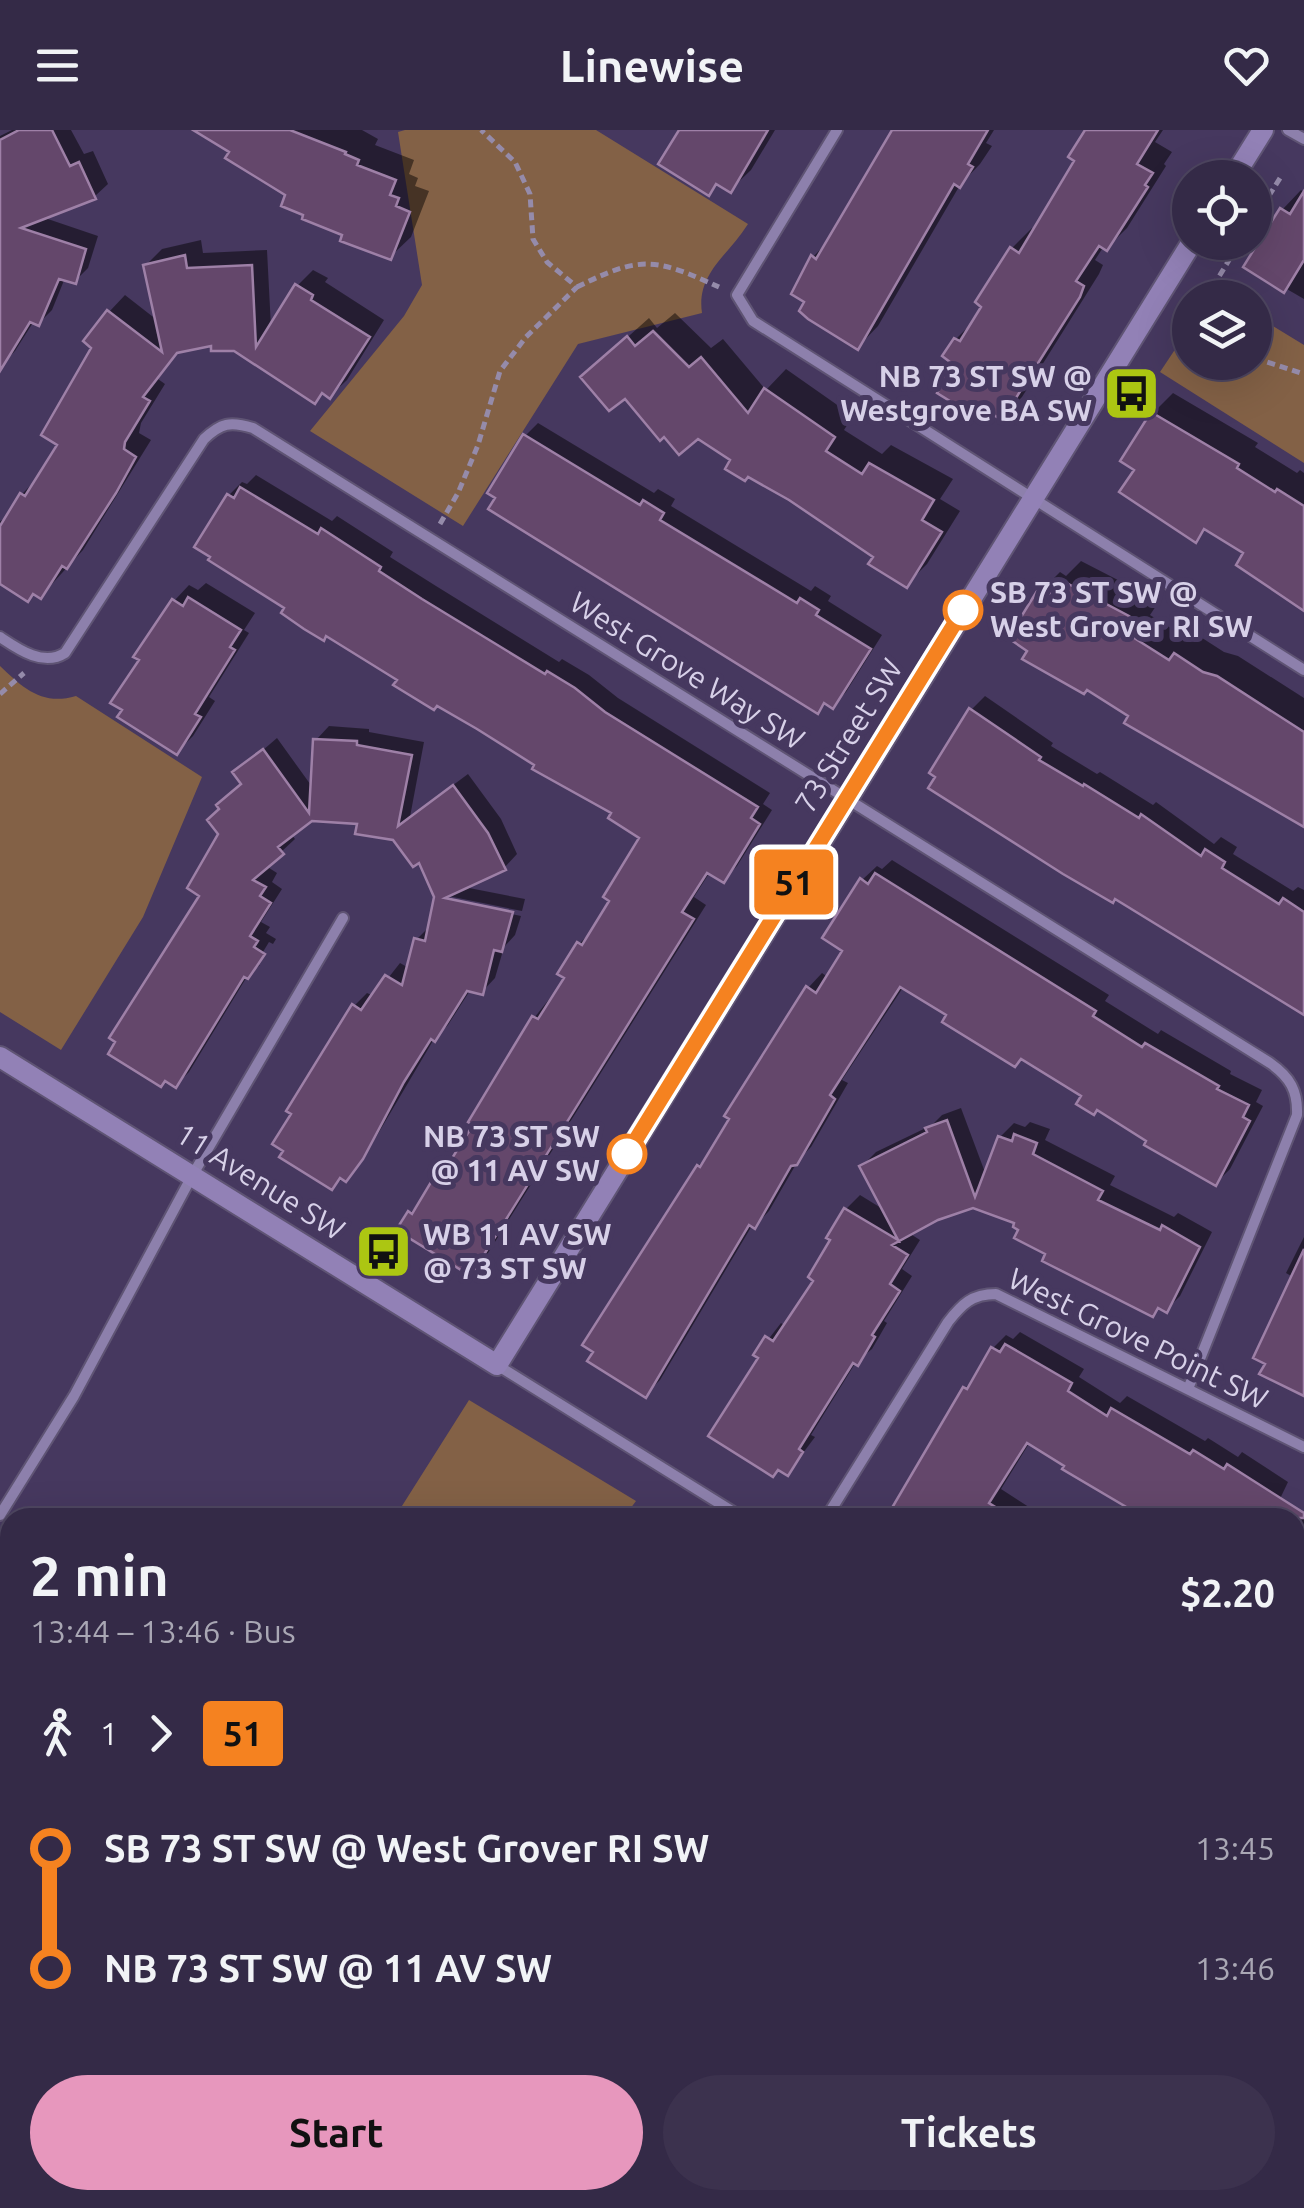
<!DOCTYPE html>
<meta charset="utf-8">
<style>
body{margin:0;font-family:Ubuntu,sans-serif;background:#3c324e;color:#f1f3f6;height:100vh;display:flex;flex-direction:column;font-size:38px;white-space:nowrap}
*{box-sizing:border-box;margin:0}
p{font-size:32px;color:#a9a7b4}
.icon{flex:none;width:55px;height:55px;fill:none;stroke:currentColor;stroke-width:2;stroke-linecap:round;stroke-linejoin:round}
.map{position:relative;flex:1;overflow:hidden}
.sheet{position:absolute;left:0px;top:1378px;width:1305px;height:702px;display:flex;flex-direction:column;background:#342a47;border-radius:30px 30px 0 0;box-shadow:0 10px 40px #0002,0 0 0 2px #4e4660}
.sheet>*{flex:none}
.badge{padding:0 20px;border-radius:8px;font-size:35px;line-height:65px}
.tools{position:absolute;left:1172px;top:30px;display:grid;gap:20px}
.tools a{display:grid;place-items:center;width:100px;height:100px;border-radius:50%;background:#342a47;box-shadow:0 10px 40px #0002,0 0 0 2px #4e4660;font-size:50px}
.map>.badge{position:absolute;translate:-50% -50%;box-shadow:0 0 0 5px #fff}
.legs{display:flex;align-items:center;gap:15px;height:110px;padding:0 30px;font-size:32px}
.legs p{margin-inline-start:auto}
.summary{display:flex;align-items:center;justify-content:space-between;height:170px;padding:0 30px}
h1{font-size:55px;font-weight:700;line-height:75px}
.primary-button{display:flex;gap:20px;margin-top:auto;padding:20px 30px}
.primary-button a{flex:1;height:115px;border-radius:60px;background:#e797bd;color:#111;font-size:40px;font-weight:700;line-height:115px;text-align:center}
.primary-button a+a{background:#3c324e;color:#f1f3f6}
ul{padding:0 30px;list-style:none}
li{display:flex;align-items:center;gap:35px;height:120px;font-size:38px}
li i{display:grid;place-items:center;width:15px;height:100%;margin:0 12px;background:currentColor}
li i::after{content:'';width:25px;height:25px;margin:-12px;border:8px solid;border-radius:50%;background:#342a47}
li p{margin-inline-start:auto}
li:first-child i{background:linear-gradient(#0000 50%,currentColor 0)}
li:last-child i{background:linear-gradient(currentColor 50%,#0000 0)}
header{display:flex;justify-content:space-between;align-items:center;height:130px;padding:0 30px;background:#342a47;font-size:45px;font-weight:700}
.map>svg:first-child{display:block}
.green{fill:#836146}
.shadow{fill:#0007}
.building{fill:#64476b;stroke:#9e80a7;stroke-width:2.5}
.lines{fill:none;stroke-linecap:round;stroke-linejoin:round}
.street-casing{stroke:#5f5474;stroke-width:14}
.secondary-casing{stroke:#5f5474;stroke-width:24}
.path{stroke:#958baa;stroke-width:5;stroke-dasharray:8 5;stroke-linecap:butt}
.street{stroke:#8d80ac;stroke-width:10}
.secondary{stroke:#9281b6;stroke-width:20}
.line-1-casing{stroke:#fff;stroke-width:22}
.line-1{stroke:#f58220;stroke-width:15}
.stop-1-dot{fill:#fff;stroke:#f58220;stroke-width:5}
.labels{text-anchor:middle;stroke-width:10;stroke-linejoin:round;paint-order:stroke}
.poi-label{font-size:30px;font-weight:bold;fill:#d7d0e8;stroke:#46385f;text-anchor:end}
.stop-label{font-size:30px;font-weight:bold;fill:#d7d0e8;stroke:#46385f;text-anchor:start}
.street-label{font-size:30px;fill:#d7d0e8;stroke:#46385f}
</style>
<header><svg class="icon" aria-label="menu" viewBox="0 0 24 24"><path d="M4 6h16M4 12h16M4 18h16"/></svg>Linewise<svg class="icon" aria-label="heart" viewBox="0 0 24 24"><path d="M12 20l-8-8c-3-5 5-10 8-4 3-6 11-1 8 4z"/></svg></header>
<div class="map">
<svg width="1304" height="2078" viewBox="0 0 1304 2078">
<rect width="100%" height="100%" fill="#46385f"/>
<!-- green -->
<path class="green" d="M405 0H596L748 94C729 125 696 143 702 183L578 214 463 396 310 301 404 186 422 155 398 2Z
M1255 185 1304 215V333L1160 242 1190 197V232H1255Z
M0 536C23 558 42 576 76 566L202 647 143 787 61 920 0 882Z
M469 1270 636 1371 624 1387H395Z"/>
<!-- shadow -->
<path class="shadow" d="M12 0H71L84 24 93 21 108 54 94 67 42 87 98 106 88 138 75 151 65 148 52 180 39 193 34 191 15 221 2 234 0 6Z
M198 0H362L378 9 375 15 414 30 409 44 418 48 415 56 429 61 411 107 390 127 307 83 288 64Z
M682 0H775L751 40 730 60 719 53 708 63Z
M895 0H994L986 13 992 16 980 34 960 55 878 196 858 217 807 171 813 127 830 109Z
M1088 0H1163L1155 12 1172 22 1164 34 1166 36 1127 98 1107 118 1104 116 1095 130 1103 135 1099 144 1022 267 1002 287 953 231 956 209 976 189 1011 119 1032 98 1036 100 1078 30Z
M1301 60 1304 62V169L1247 136 1282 80Z
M201 110 203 123 267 120 271 197 297 156 313 140 328 148 325 152 384 190 347 250 330 266 324 262 315 271 234 218 213 213 180 220 158 249 165 254 141 293 139 303 151 310 83 420 41 466 0 451V391L9 387 22 364 40 346 60 314 109 182 125 165 157 190 145 136 162 119Z
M675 183 711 218 723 209 766 260 786 239 853 286 844 300 882 324 891 315 953 349 940 369 960 381 927 434 906 455 876 426 734 329 625 265 583 247 649 188 657 198Z
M1173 263 1258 313 1255 317 1297 343 1300 340 1304 343V473L1246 422 1207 398 1195 410 1137 339 1123 330 1153 283Z
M538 293 654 363 658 359 675 369 671 376 811 461 815 456 831 466 828 471 882 505 846 562 833 576 827 572 817 581 525 306Z
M256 345 332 391 337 386 393 422 390 427 436 456 559 532 562 529 589 545 618 568 770 663 763 674 772 680 737 736 724 750 710 742 694 767 706 775 488 1123 475 1136 410 1083 424 1069 436 1048 451 1035 534 888 567 847 579 814 593 800 612 770 643 707 614 682 288 477 229 365 242 352 247 354Z
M1081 431 1149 466 1158 473 1150 485 1190 510 1196 504 1224 522 1238 526 1304 568V695L1132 585 1039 463 1060 442 1066 446Z
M206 453 255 483 244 500 249 503 209 567 215 571 193 606 177 622 142 530 174 471 189 455 198 460Z
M985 566 1053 613 1051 616 1097 644 1100 642 1153 675 1156 672 1214 714 1221 707 1237 717 1233 724 1293 761 1298 757 1304 760V865L971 580Z
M329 596 369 599V602L424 612 410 687 468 644 501 689 517 724 504 738 464 757 525 769 522 781 443 765V770L521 786 515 805 504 817 495 848 482 862 471 859 448 895 434 909 359 1036 332 1057 354 876 367 863 374 866 400 833 409 838 416 810 431 795 437 766 420 729 395 708 360 692 312 688 291 704 295 709 266 736 277 743 272 752 282 759 261 792 270 797 266 803 276 809 273 814 269 812 255 835H260L248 845 189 942 176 955 202 765 221 703 243 653 236 643 277 608 313 658 316 610Z
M892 730 1109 865 1105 871 1158 904 1161 900 1231 941 1230 944 1262 960 1256 972 1263 976 1230 1039 1216 1053 1085 966 904 856 842 950 848 953 811 1017 799 1029 769 1081 755 1096 753 1094 660 1250 646 1264 698 1036 710 1025 808 858 822 843 829 848 846 821 862 750 877 736 882 739Z
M961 978 986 1045 1000 1007 1014 993 1025 997 1030 992 1050 999 1045 1010 1115 1046 1110 1055 1174 1087 1178 1083 1212 1102 1180 1166 1166 1180 1160 1177 1153 1184 1049 1123 1018 1092 973 1075 909 1103 920 1110 902 1139 912 1146 884 1191 887 1193 872 1219 856 1232 811 1305 815 1307 788 1343 762 1227 757 1224 781 1193 785 1196 816 1150 846 1079 860 1065 886 1081 862 1036 876 1022 932 995 942 985Z
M1304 1107V1263L1293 1147 1286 1143Z
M1020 1202 1084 1239 1079 1247 1120 1273 1127 1266 1205 1311 1208 1308 1238 1327 1242 1322 1288 1352 1278 1373 1304 1386V1480L1295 1474V1388L1030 1312 1001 1359 1046 1388H889L965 1258 978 1246 993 1218 1006 1205 1013 1209Z
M1295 1535 1304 1541V1666L1295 1660Z
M1295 1822 1304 1828V1901L1295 1910Z
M638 2070H825L837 2078H653Z"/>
<!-- building -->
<path class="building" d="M19 0H52L70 36 79 32 96 69 21 98 86 119 76 154 59 149 39 196 30 192 0 241V10Z
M193 0H290L346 22 345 24 359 30 357 35 396 50 390 65 399 68 396 76 410 82 391 130 340 111 342 105 302 89 303 85 281 76 285 65 225 28 229 22Z
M679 0H768L731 63 716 54 709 66 658 34Z
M892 0H988L968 34 973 37 960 58 954 54 858 220 808 189 799 181 804 172 791 164 811 125 816 129Z
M1085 0H1158L1137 34 1153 43 1145 55 1148 57 1107 121 1099 116 1076 151 1084 156 1080 167 1002 290 977 275 971 284 937 263 944 251 939 248 950 232 942 226 954 208 960 211 981 177 975 172 1010 117 1019 123 1074 31 1068 27Z
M1304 61V130L1284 163 1243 137 1280 78 1290 84Z
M185 125 187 138 252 135 256 217 295 154 313 165 311 170 370 207 330 269 322 263 315 274 234 221H211V216L177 223 143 267 150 271 125 312 124 319 136 327 116 363 67 439 62 436 41 469 33 464 28 472 0 454V396L20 363 25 366 57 315 41 305 91 218 83 211 107 180 162 222 143 135Z
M653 201 689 237 701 227 748 283 764 258 835 307 826 321 862 344 869 333 934 370 922 390 942 402 907 458 868 434 873 427 789 370 748 347 745 351 725 339 730 330 698 309 679 325 664 307 660 311 625 269 609 281 580 247 627 206 635 216Z
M1151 282 1239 334 1237 338 1275 362 1277 359 1304 376V481L1236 435 1243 423 1204 399 1196 413 1119 362 1134 340 1120 331Z
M523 304 640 375 643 370 664 383 660 390 797 473 800 468 819 480 816 485 871 519 833 579 824 573 818 584 488 379 495 368 487 363Z
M240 357 318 404 321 398 381 437 379 441 422 469 545 544 547 541 575 558 605 582 758 677 751 688 760 694 724 753 707 743 682 782 694 789 475 1139 465 1133 461 1140 396 1100 408 1081 412 1084 434 1047 439 1049 473 995 468 992 532 886 538 889 564 848 557 844 577 812 582 815 609 771 603 767 639 708 608 688 611 683 532 639 534 635 477 599 437 576 434 580 393 555 397 550 326 506 324 511 304 499 281 483 284 478 208 430 210 427 194 417 227 364 234 368Z
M1059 449 1129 486 1139 494 1131 506 1169 530 1174 523 1203 542 1217 546 1304 602V697L1124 593 1128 586 1087 560 1084 564 1022 529 1027 521 1008 508 1037 461 1048 468Z
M188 467 241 500 230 517 235 520 195 584 201 587 177 625 117 587 122 580 110 573 139 530 133 527 172 469 183 476Z
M969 578 1041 627 1039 630 1083 656 1084 654 1139 688 1141 684 1201 726 1205 719 1225 732 1222 738 1279 774 1283 768 1304 782V885L1115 769 1113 773 1063 744 928 658 935 647 929 643Z
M313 609 357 611V615L412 625 398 696 453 655 488 703 506 740 445 768 513 782 502 822 494 820 483 865 467 861 435 912 431 909 404 952 363 1029 346 1052 340 1048 332 1060 279 1027 283 1021 272 1014 291 984 286 981 352 874 361 880 385 845 402 855 414 808 425 811 434 767 419 733 413 737 393 710 355 704 357 694 312 691 278 717 284 724 253 750 266 757 260 766 271 773 250 806 258 811 254 817 265 824 248 849 244 847 176 958 165 951 161 957 108 924 115 912 109 908 199 766 187 758 218 704 207 690 219 679 216 675 241 654 232 642 263 619 309 683Z
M875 743 1096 881 1093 886 1142 917 1145 913 1219 956 1217 959 1249 975 1243 987 1250 991 1216 1056 1144 1015 1146 1011 1097 980 1094 985 1076 974 1081 966 1021 929 1015 937 942 892 946 885 900 857 830 965 835 969 797 1035 791 1036 755 1099 749 1095 646 1268 587 1231 593 1222 582 1215 697 1035 700 1037 729 989 724 986 806 856 816 863 842 821 822 808 860 748 868 754Z
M947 990 975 1067 998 1006 1012 1011 1014 1004 1037 1013 1033 1024 1103 1061 1098 1070 1160 1100 1162 1095 1200 1117 1167 1183 1158 1178 1153 1187 1042 1131 1045 1124 1014 1108 1018 1100 1013 1097 1014 1093 973 1078 938 1090 892 1115 908 1125 890 1154 900 1161 872 1205 875 1207 858 1236 853 1233 799 1319 803 1322 788 1346 778 1340 773 1347 708 1306 758 1228 753 1225 765 1206 773 1211 813 1151 808 1147 830 1110 826 1108 844 1078 898 1110 859 1036 927 1002 925 998Z
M1304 1119V1266L1259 1244 1265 1234 1253 1228Z
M1005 1214 1072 1253 1068 1261 1107 1286 1111 1278 1190 1324 1193 1320 1224 1339 1227 1334 1304 1383V1388H1145L1062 1339 1064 1336 1027 1313 989 1373 1013 1388H886L963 1257 967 1259 991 1217 1000 1222Z"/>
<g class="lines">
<defs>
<path id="street" d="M837 0 737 165 753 191 1304 540
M1288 0 1304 9
M0 507C18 519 43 537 65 523L204 309C221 293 230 291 253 298L1270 933C1290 947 1298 961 1297 985L1188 1259
M497 1235 743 1388
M0 1385 74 1266 192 1046 343 788
M826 1388 948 1192C962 1174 972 1164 996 1164L1304 1317
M0 1512 10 1519
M1295 1732 1304 1737
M886 2070 898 2078"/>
<path id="secondary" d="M1233 48 1263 0
M0 927 497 1235 1192 112
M0 1815 10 1821
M0 1905 10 1912
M267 2070 280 2078
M415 2070 428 2078"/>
</defs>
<!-- street casing -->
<use href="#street" class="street-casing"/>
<!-- secondary casing -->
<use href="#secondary" class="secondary-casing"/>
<!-- path -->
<path class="path" d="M1255 88 1282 45
M577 157C641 125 655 128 719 157
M1206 168 1240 112
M1190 194 1186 200 1190 204
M1255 228 1304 244
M440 394 458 363 478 315 500 241 526 207 577 157 547 132 533 109 530 64 515 32 481 0
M0 564 24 543
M0 1720 10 1726
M0 2005 10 2011
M110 2070 123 2078
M563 2070 576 2078"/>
<!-- street -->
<use href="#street" class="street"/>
<!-- secondary -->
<use href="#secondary" class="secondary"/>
</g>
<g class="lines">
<defs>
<path id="line-1" d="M627 1024 963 480"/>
</defs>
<!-- line-1 casing -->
<use href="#line-1" class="line-1-casing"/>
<!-- line-1 -->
<use href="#line-1" class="line-1"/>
</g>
<!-- icons -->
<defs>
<symbol id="bus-square" viewBox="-11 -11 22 22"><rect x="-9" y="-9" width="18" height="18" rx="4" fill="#acc612" stroke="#46385f"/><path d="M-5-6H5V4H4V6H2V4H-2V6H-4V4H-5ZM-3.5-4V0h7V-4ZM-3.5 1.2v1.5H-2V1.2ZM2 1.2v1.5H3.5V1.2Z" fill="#111"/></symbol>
</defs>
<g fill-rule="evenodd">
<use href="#bus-square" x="1100" y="232" width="63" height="63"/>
<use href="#bus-square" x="352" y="1090" width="63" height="63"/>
</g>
<!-- markers -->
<g class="stop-1-dot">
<circle cx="963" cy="480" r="18"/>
<circle cx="627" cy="1024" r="18"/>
</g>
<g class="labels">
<!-- poi labels -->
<g class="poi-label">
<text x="1092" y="257">NB 73 ST SW @<tspan x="1092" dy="34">Westgrove BA SW</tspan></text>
<text x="423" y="1115" text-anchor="start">WB 11 AV SW<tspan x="423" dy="34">@ 73 ST SW</tspan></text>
</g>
<!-- stop labels -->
<g class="stop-label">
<text x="990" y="473">SB 73 ST SW @<tspan x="990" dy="34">West Grover RI SW</tspan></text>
<text x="600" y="1017" text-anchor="end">NB 73 ST SW<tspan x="600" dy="34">@ 11 AV SW</tspan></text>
</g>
<!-- street labels -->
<g class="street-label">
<text transform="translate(687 541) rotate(32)" y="10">West Grove Way SW</text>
<text transform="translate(849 606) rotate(-58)" y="10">73 Street SW</text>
<text transform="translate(260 1052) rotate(32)" y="10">11 Avenue SW</text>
<text transform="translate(1138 1209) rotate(26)" y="10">West Grove Point SW</text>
</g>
</g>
</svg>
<div class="tools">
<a><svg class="icon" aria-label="locate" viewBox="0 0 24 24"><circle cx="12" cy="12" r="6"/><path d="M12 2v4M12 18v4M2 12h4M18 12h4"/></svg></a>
<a><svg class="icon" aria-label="layers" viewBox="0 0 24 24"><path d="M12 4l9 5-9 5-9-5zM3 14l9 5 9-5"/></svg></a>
</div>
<b class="badge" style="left:794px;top:752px;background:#f58220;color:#111">51</b>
<section class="sheet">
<div class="summary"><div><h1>2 min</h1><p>13:44 – 13:46 · Bus</p></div><b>$2.20</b></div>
<div class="legs"><svg class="icon" aria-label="walk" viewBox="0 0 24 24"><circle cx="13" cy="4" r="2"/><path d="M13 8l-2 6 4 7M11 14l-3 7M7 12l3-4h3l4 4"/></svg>1<svg class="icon" aria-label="forward" viewBox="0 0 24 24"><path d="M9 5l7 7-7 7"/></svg><b class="badge" style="background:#f58220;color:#111">51</b></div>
<ul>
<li><i style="color:#f58220"></i><b>SB 73 ST SW @ West Grover RI SW</b><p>13:45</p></li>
<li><i style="color:#f58220"></i><b>NB 73 ST SW @ 11 AV SW</b><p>13:46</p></li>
</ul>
<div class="primary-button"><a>Start</a><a>Tickets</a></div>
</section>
</div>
